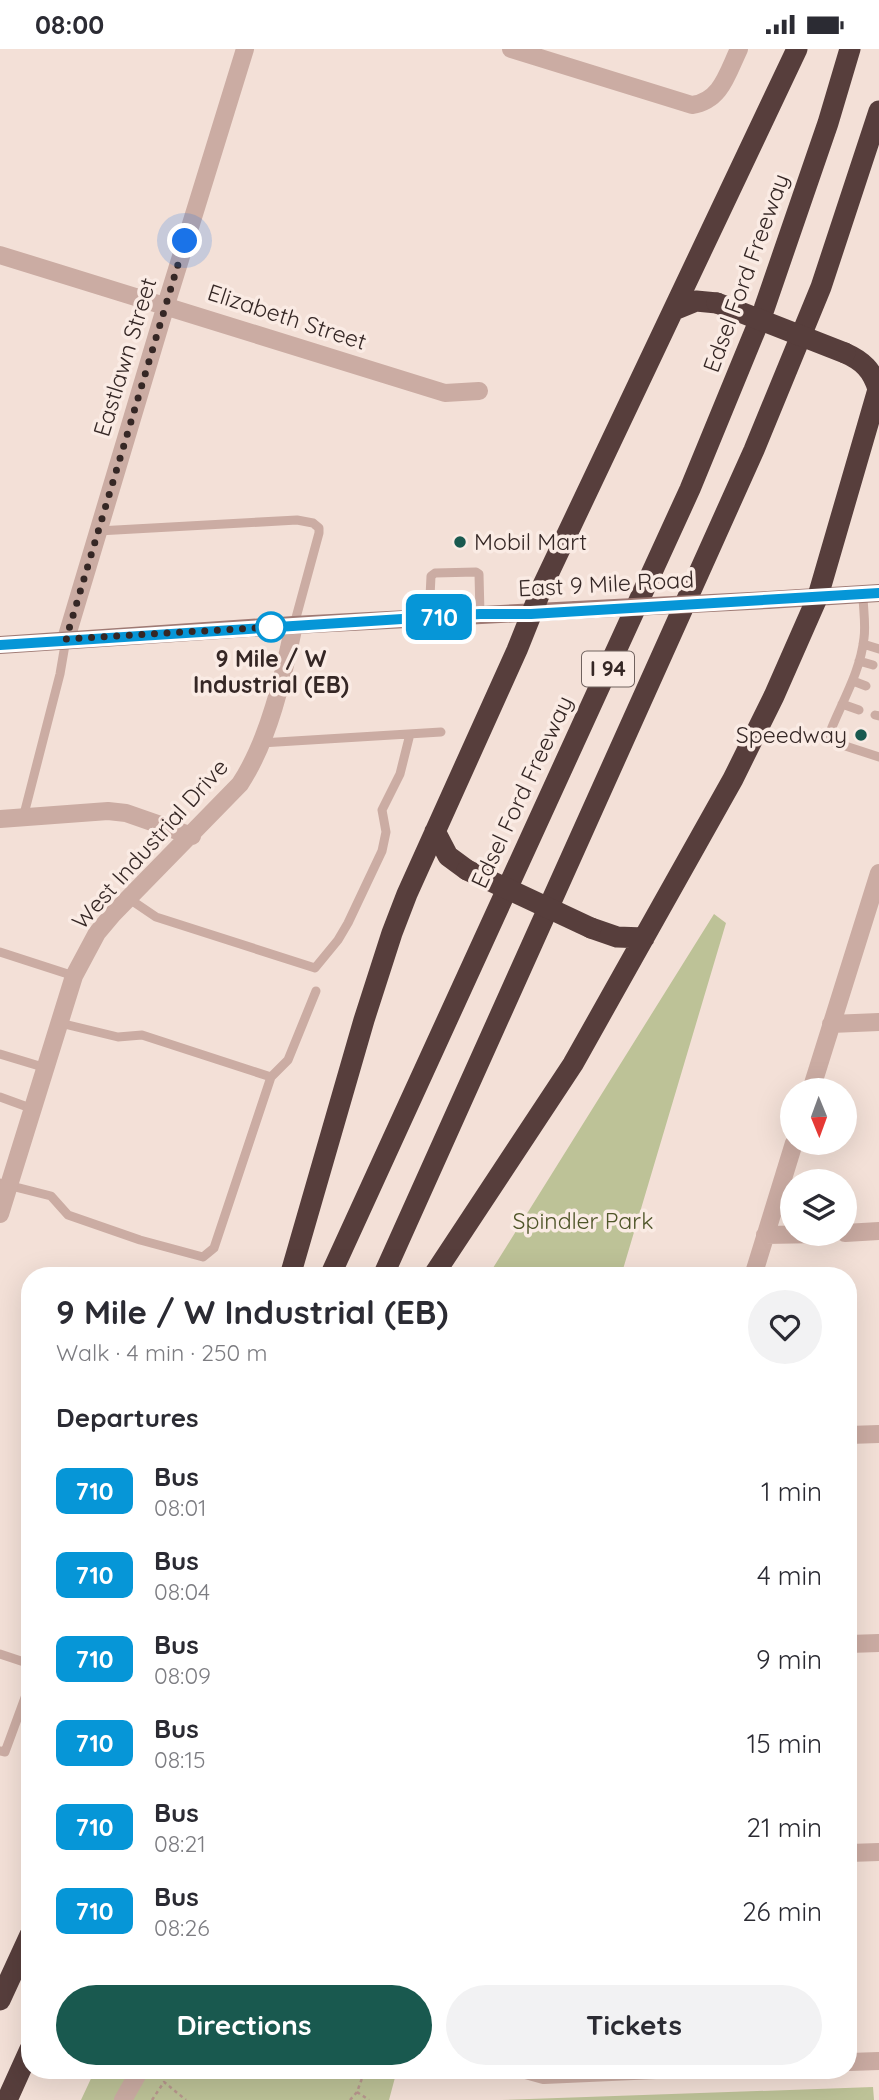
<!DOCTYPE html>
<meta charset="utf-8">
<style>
body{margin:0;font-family:Quicksand,sans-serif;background:#f2f2f3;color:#2b2b33;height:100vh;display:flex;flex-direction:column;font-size:26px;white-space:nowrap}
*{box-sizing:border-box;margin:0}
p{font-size:23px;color:#7c7c81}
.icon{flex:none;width:38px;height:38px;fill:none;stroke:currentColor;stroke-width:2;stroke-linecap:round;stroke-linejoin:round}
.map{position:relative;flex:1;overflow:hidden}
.details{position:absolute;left:21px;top:1218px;width:836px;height:812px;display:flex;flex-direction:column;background:#fff;border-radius:28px;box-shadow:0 7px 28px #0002}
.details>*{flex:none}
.badge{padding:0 14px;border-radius:10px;font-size:24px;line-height:46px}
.needle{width:46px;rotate:179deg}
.buttons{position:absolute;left:780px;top:1029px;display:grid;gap:14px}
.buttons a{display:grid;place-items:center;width:77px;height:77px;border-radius:50%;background:#fff;box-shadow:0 7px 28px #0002;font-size:35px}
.you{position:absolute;width:35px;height:35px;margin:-18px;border:5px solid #fff;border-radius:50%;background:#1a73e8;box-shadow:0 0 0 10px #1a73e833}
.map>.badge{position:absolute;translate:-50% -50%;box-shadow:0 0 0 4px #fff}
h2{padding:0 35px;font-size:26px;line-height:63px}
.round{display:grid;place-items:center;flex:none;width:74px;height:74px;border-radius:37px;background:#f2f2f3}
.head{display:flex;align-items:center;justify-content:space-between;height:119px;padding:0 35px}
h1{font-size:33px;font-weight:700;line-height:52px}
.action{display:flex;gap:14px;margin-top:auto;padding:14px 35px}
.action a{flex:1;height:80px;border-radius:42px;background:#19594f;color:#fff;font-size:28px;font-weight:700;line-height:80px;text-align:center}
.action a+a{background:#f2f2f3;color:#2b2b33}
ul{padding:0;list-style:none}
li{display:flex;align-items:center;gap:21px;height:84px;padding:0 35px}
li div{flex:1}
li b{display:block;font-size:26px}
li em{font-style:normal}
li .badge{min-width:77px;font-weight:700;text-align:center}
.status{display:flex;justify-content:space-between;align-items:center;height:49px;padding:0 35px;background:#fff;direction:ltr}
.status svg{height:19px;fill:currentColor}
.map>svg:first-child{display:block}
.green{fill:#bdc297}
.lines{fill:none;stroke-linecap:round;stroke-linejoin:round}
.path{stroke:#b7968d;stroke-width:2.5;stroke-dasharray:3.5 3.5;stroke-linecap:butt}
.service{stroke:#cbaca3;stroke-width:9}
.minor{stroke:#cbaca3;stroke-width:18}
.secondary{stroke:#9f7a74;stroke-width:18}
.motorway{stroke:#573e3c;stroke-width:21}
.secondary-bridge{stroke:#9f7a74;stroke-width:18}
.motorway-bridge{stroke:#573e3c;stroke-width:21}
.line-casing{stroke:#fff;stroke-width:16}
.line{stroke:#0696d7;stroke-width:10}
.walk{stroke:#352725;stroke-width:7;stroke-dasharray:0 12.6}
.poi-dot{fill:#19594f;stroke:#faebe4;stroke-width:2.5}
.stop-dot{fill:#fff;stroke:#0696d7;stroke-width:3.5}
.labels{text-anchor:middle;stroke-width:7;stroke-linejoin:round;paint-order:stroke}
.shield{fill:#faebe4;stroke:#70625e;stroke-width:2}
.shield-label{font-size:21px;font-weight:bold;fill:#352725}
.street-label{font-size:23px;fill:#352725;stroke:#faebe4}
.poi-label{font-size:23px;fill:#352725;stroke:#faebe4;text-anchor:start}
.stop-label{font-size:23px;font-weight:bold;fill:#352725;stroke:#faebe4}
.park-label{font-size:23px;fill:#4e5528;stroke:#faebe4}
</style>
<div class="status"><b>08:00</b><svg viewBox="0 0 49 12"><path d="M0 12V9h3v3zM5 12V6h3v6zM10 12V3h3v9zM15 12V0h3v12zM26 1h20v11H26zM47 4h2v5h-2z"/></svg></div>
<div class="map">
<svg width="879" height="2051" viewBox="0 0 879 2051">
<rect width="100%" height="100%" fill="#f3e0d7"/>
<!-- green -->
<path class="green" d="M714 865 726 874 621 1227H488Z
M95 2021H397L389 2051H81Z
M873 2038 874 2051H502Z"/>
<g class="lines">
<!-- path -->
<path class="path" d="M357 2043 369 2051
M152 2051 164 2033 186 2051
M350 2051 357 2043 365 2021"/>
<!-- service -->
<path class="service" d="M98 482 297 471 313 474 319 479V484L294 576
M863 545C863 559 866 575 864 589 860 626 839 657 827 691L879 708
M429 569 431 527 435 524 476 523 479 525 480 565
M863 595 879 600
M859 612 873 616
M853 632 866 637
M842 655 859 661
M875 666 879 667
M261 694 441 683
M23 769 60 625 66 590
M128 849 156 868 315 919 338 891 348 874 382 802 386 783 382 761 400 725 410 685
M0 903 74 927
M0 1005 46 1019
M271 1028 288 1011 316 942
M0 1048 33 1060
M0 1134 51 1147 68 1166 140 1191 203 1208 214 1199 271 1028 142 986 118 988 60 974
M0 1605 30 1615
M0 1702 5 1703 30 1635"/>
<!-- minor -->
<path class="minor" d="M511 0 692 56C721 52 727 25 739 0
M0 206 445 344 479 342
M66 590 166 256 245 0
M0 770 108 762 126 764 192 787
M831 975 879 973
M811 1041 879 824
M0 1165 74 927 97 884 113 865 240 735C269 691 283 628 294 576
M845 1184 879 1182
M765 1186 822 1185
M753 1227 794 1094
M849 1386 879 1385
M849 1595 879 1594
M849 1804 879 1803
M849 2013 879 2012
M526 2021 544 2026 656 2021
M123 2051 140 2021"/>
<!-- secondary -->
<path class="secondary" d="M768 551 879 544
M0 596 294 576 576 561"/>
<!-- motorway -->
<path class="motorway" d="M674 261 696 252 717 254
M845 304C863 312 872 321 878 340
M435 782 448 807 467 821
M591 879 617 888 644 889
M290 1227 364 971 392 884 407 845 517 601 543 536 797 0
M330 1227 690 440 764 260 828 74 850 0
M383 1227 754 401 821 238 879 62
M433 1227 573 1015 733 730 774 647 818 547 879 337
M0 1951 30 1886
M7 2051 30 2000"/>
<!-- secondary-bridge -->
<path class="secondary-bridge" d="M576 561 768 551"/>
<!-- motorway-bridge -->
<path class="motorway-bridge" d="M717 254 845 304
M467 821 591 879"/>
</g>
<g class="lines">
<defs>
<path id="line" d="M0 596 480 565H531L879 544"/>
</defs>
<!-- line casing -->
<use href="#line" class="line-casing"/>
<!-- line -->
<use href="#line" class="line"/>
<!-- walk -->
<path class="walk" d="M185 192 66 590 271 578"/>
</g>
<!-- markers -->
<g class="poi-dot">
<circle cx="460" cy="493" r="7"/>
<circle cx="861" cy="686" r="7"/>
</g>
<circle class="stop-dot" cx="271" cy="578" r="14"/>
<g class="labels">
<!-- shield labels -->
<rect class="shield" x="582" y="602.5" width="52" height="35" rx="5"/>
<g class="shield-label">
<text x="608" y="627">I 94</text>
</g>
<!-- street labels -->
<g class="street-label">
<text transform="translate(746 224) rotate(-70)" y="8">Edsel Ford Freeway</text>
<text transform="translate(287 268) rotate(18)" y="8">Elizabeth Street</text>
<text transform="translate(125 308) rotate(-73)" y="8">Eastlawn Street</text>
<text transform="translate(606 535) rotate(-3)" y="8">East 9 Mile Road</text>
<text transform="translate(522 743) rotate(-65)" y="8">Edsel Ford Freeway</text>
<text transform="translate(150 795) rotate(-48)" y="8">West Industrial Drive</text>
</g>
<!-- poi labels -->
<g class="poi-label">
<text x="474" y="501">Mobil Mart</text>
<text x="847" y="694" text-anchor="end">Speedway</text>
</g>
<!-- stop labels -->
<g class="stop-label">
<text x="271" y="618">9 Mile / W<tspan x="271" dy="26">Industrial (EB)</tspan></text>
</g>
<!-- park labels -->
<g class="park-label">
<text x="583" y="1180">Spindler Park</text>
</g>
</g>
</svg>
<div class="buttons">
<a><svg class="needle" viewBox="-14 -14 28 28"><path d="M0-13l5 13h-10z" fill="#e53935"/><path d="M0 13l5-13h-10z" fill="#7c7c81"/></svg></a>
<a><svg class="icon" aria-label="layers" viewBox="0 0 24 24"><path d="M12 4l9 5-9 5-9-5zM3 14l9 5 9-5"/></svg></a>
</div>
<div class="you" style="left:185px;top:192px"></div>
<b class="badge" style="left:439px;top:568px;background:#0696d7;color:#fff">710</b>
<section class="details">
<div class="head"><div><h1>9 Mile / W Industrial (EB)</h1><p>Walk · 4 min · 250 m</p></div><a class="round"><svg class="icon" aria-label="heart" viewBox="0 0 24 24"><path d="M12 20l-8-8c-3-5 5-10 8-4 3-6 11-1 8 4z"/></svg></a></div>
<h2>Departures</h2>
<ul>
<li><span class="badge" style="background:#0696d7;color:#fff">710</span><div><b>Bus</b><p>08:01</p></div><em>1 min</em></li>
<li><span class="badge" style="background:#0696d7;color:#fff">710</span><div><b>Bus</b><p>08:04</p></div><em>4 min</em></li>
<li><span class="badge" style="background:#0696d7;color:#fff">710</span><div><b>Bus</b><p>08:09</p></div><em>9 min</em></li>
<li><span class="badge" style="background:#0696d7;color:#fff">710</span><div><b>Bus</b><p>08:15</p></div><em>15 min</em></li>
<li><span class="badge" style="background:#0696d7;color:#fff">710</span><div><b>Bus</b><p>08:21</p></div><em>21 min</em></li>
<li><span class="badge" style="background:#0696d7;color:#fff">710</span><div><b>Bus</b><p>08:26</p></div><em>26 min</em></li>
</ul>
<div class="action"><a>Directions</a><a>Tickets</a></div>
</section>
</div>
